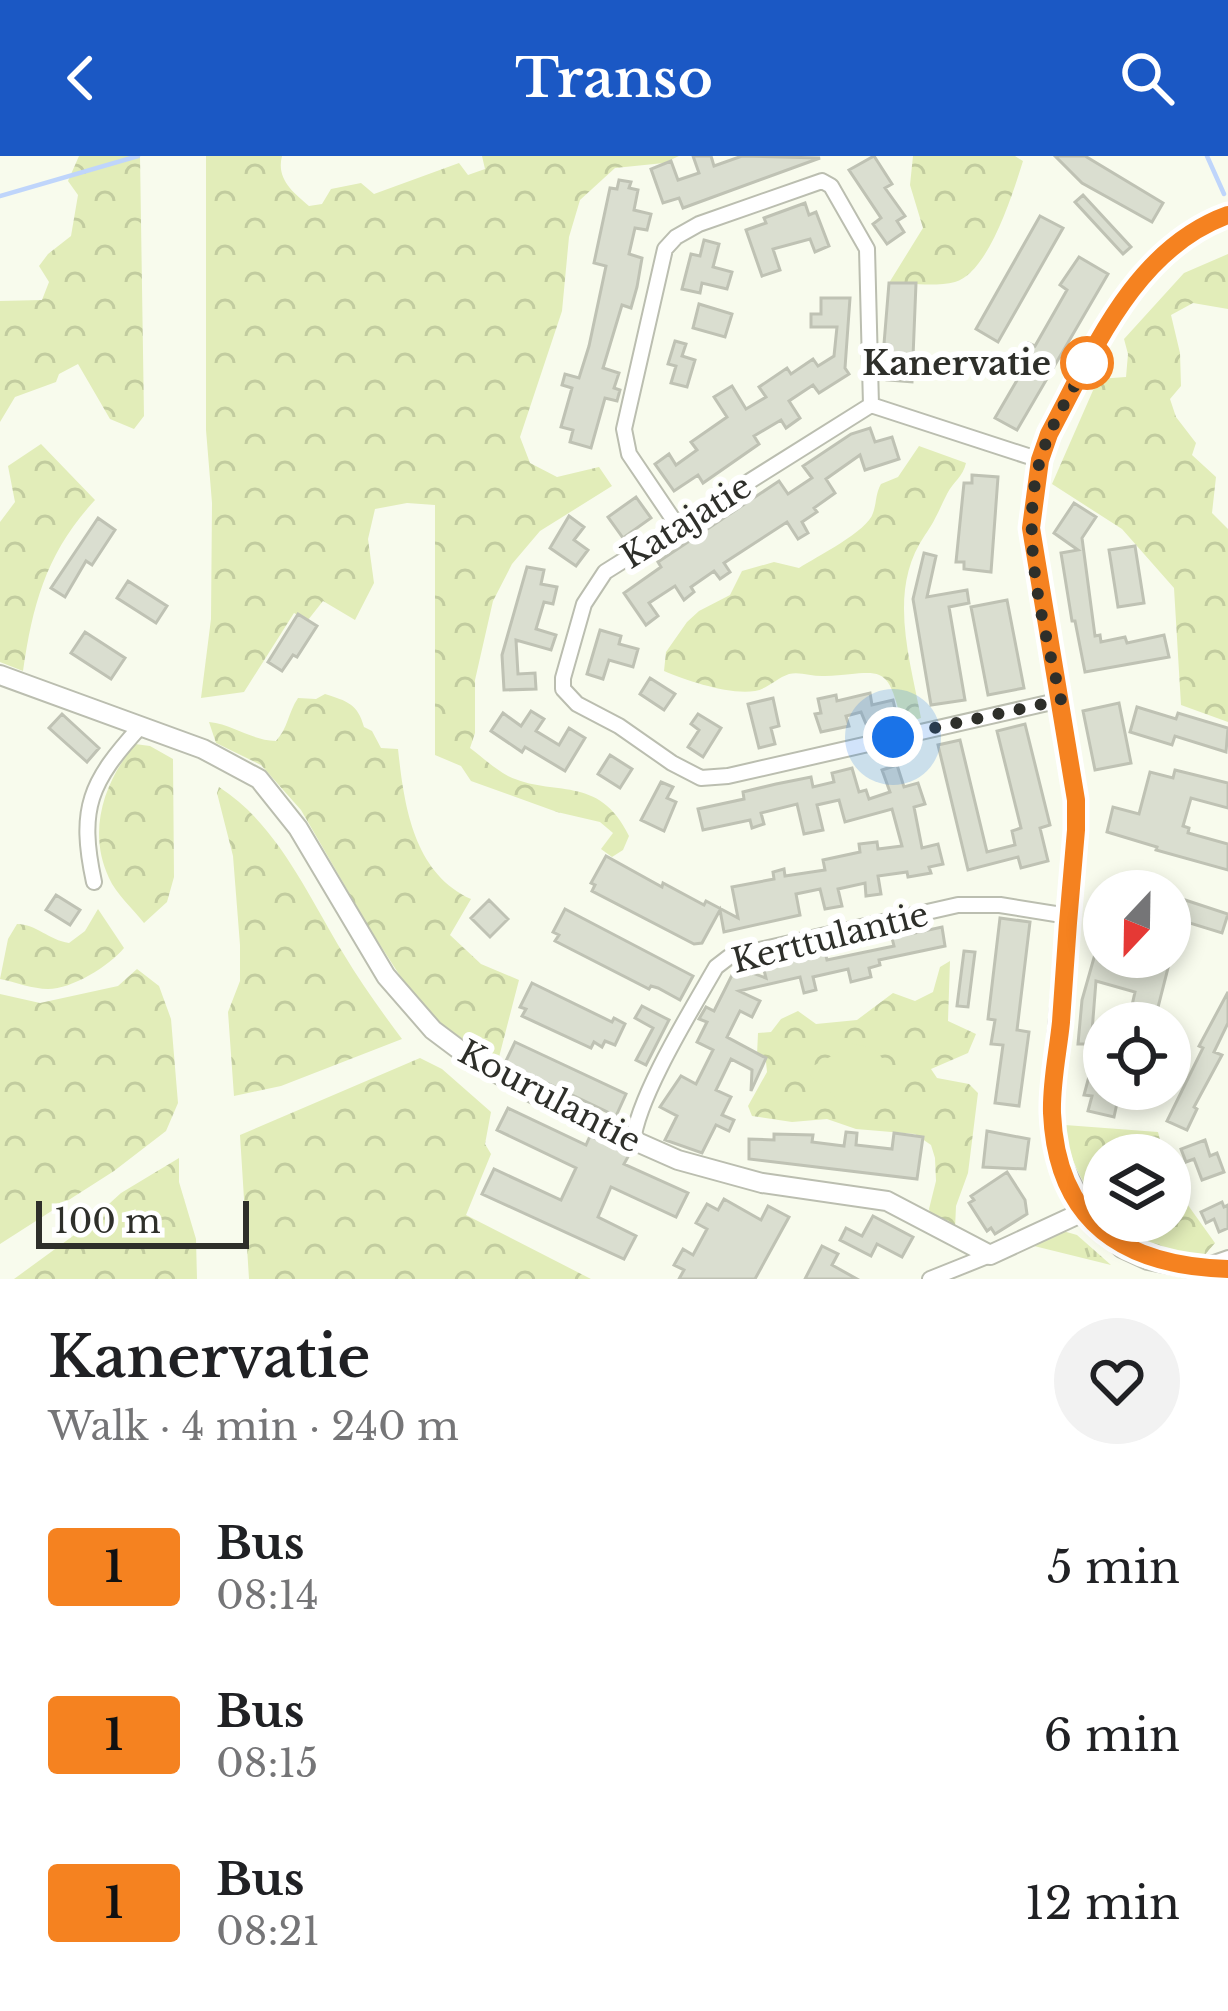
<!DOCTYPE html>
<meta charset="utf-8">
<style>
body{margin:0;font-family:"Libre Baskerville",serif;background:#f2f2f2;color:#202124;height:100vh;display:flex;flex-direction:column;font-size:45px;white-space:nowrap}
*{box-sizing:border-box;margin:0}
p{font-size:39px;color:#757577}
.icon{flex:none;width:66px;height:66px;fill:none;stroke:currentColor;stroke-width:2;stroke-linecap:round;stroke-linejoin:round}
.map{position:relative;height:1123px;overflow:hidden}
.side{display:flex;flex-direction:column;background:#fff;flex:1}
.side>*{flex:none}
.badge{padding:0 24px;border-radius:9px;font-size:42px;line-height:78px}
.needle{width:78px;rotate:202deg}
.tools{position:absolute;left:1083px;top:714px;display:grid;gap:24px}
.tools a{display:grid;place-items:center;width:108px;height:108px;border-radius:50%;background:#fff;box-shadow:0 6px 18px #0003;font-size:60px}
.scale{position:absolute;left:36px;bottom:30px;width:213px;box-sizing:border-box;padding-left:12px;border:6px solid #2e2f2a;border-top:0;font-size:33px;line-height:42px;white-space:nowrap;color:#2e2f2a;-webkit-text-stroke:9px #fff;paint-order:stroke}
.you{position:absolute;width:60px;height:60px;margin:-30px;border:9px solid #fff;border-radius:50%;background:#1a73e8;box-shadow:0 0 0 18px #1a73e833}
.map>.badge{position:absolute;translate:-50% -50%;box-shadow:0 0 0 6px #fff}
.round{display:grid;place-items:center;flex:none;width:126px;height:126px;border-radius:63px;background:#f2f2f2}
.summary{display:flex;align-items:center;justify-content:space-between;height:204px;padding:0 48px}
h1{font-size:57px;font-weight:600;line-height:90px}
ul{padding:0;list-style:none}
li{display:flex;align-items:center;gap:36px;height:168px;padding:0 48px}
li div{flex:1}
li b{display:block;font-size:45px}
li em{font-style:normal}
li .badge{min-width:132px;font-weight:700;text-align:center}
header{display:flex;justify-content:space-between;align-items:center;height:156px;padding:0 48px;background:#1b58c4;color:#fff;font-size:54px;font-weight:600}
.map>svg:first-child{display:block}
.grass{fill:url(#grass-tufts)}
.forest{fill:url(#forest-crowns)}
.green{fill:#e2edb9}
.lines{fill:none;stroke-linecap:round;stroke-linejoin:round}
.stream{stroke:#bfd5fb;stroke-width:4.5}
.building{fill:#daded0;stroke:#bfc2b4;stroke-width:3}
.lane-casing{stroke:#bbbeb0;stroke-width:12}
.street-casing{stroke:#bbbeb0;stroke-width:18}
.secondary-casing{stroke:#bbbeb0;stroke-width:22}
.lane{stroke:#fff;stroke-width:8}
.street{stroke:#fff;stroke-width:14}
.secondary{stroke:#fff;stroke-width:18}
.line-casing{stroke:#fff;stroke-width:27}
.line{stroke:#f58220;stroke-width:18}
.walk{stroke:#2e2f2a;stroke-width:12;stroke-dasharray:0 21.6}
.stop-dot{fill:#fff;stroke:#f58220;stroke-width:6}
.labels{text-anchor:middle;stroke-width:12;stroke-linejoin:round;paint-order:stroke}
.stop-label{font-size:33px;font-weight:bold;fill:#2e2f2a;stroke:#fff;text-anchor:end}
.street-label{font-size:33px;fill:#2e2f2a;stroke:#fff}
</style>
<header><svg class="icon" aria-label="back" viewBox="0 0 24 24"><path d="M15 5l-7 7 7 7"/></svg>Transo<svg class="icon" aria-label="search" viewBox="0 0 24 24"><circle cx="10" cy="10" r="6"/><path d="M15 15l6 6"/></svg></header>
<div class="map">
<svg width="1228" height="1123" viewBox="0 0 1228 1123">
<defs>
<pattern id="grass-tufts" width="24" height="20" patternUnits="userSpaceOnUse" patternTransform="scale(3)"><rect width="24" height="20" fill="#e2edb9"/><path d="M3 7l-1-3M5 7V3M7 7l1-3M15 17l-1-3M17 17v-4M19 17l1-3" fill="none" stroke="#c2cc9f"/></pattern>
<pattern id="forest-crowns" width="20" height="18" patternUnits="userSpaceOnUse" patternTransform="scale(3)"><rect width="20" height="18" fill="#e2edb9"/><path d="M2 6a3 3 0 1 1 6 0M12 15a3 3 0 1 1 6 0" fill="none" stroke="#c2cc9f"/></pattern>
</defs>
<rect width="100%" height="100%" fill="#f8fbed"/>
<!-- grass -->
<path class="grass" d="M1063 1075 1077 1079 1111 1109 1030 1089Z"/>
<!-- forest -->
<path class="forest" d="M79 0H140L144 260 134 273 110 263 78 208 59 218 56 226 15 241 0 266V145L42 144 49 126 39 110 48 98 71 80 78 39 68 25Z
M206 0H282C276 23 293 36 309 50L322 48 331 33 361 27 374 38 459 7 468 19 485 13 482 0H679L664 7 615 12 580 44 569 81 562 155 520 281 530 307 557 321 599 311 612 330 540 375 512 408 493 445 475 524V577L470 592C482 601 495 613 508 620 553 642 599 617 629 680L623 694 612 701 601 693 613 677 600 666 557 656 471 625 461 610 435 599V349L407 347 375 353 368 383 374 427 355 464 323 445 308 464 294 457 244 536 201 542 211 463 212 347 206 274Z
M913 0H1015L1023 5C1013 37 989 116 955 126 936 131 908 127 889 127L923 72 910 29Z
M1228 98V153L1193 147 1171 159 1180 197 1181 230 1170 243 1176 261 1196 287 1192 299 1216 321 1212 357 1228 373V566L1181 549 1174 432 1122 373 1052 328 1098 223 1126 221 1128 198 1124 183 1184 117Z
M41 288 95 344C47 396 33 446 23 515L0 506V366L15 346 8 310Z
M919 290 966 307C963 321 953 326 947 338 939 354 935 365 925 379 887 434 910 502 921 562L902 568C887 504 882 517 825 520 813 521 800 515 789 518 777 522 767 533 755 535 729 539 688 525 664 515L666 496 687 466 699 455 730 439 742 415 774 406 799 412C816 401 868 375 873 357 877 346 875 339 881 328L898 321Z
M325 538C347 545 358 548 364 571L372 575 381 592 398 593C404 648 413 717 471 743L450 779 481 808 519 824 498 905 438 867 404 826 371 775 301 654 261 609 216 587 209 566C235 569 250 584 276 585 288 572 288 557 298 542L316 543Z
M135 588 150 590 173 603 174 721 167 746 144 767C133 753 116 738 109 722 87 675 104 626 135 588Z
M219 631C277 668 308 739 343 797 361 827 381 855 402 883L281 930 234 940 228 856 240 825V789L233 700 217 637Z
M98 753 124 792C109 810 72 833 48 833 33 833 15 826 0 823L8 783 17 768C36 768 49 784 69 787L85 775Z
M950 805 948 865 976 878 968 897 931 913 937 922 969 928 978 937 968 1017 956 1050 955 1073 933 1066 929 1053 936 1025 935 1002 931 989 915 978 856 973 827 963 792 966 752 960 748 950 767 916 766 906 757 899 758 877 771 876 781 863 798 855 816 868 857 864 893 837 915 845 933 836 940 811Z
M137 813 159 830 171 863 178 947 166 975 114 1015 0 1088V838L40 847 118 830Z
M420 902 442 913 491 956 485 988 491 998 466 1059 591 1123H249L240 979Z
M1065 969 1158 976 1164 999H1104V1058C1084 1029 1068 1004 1065 969Z
M179 1002V1026L196 1083 197 1123H14L77 1077 121 1037Z
M1170 1024 1215 1087 1203 1101C1171 1096 1129 1094 1109 1065H1170Z"/>
<!-- green -->
<path class="green" d="M848 887 874 892 882 902 871 946 838 945C830 931 817 930 808 916 820 901 836 903 848 887Z"/>
<g class="lines">
<!-- stream -->
<path class="stream" d="M1207 0 1224 38
M0 40 138 0"/>
</g>
<!-- building -->
<path class="building" d="M693 0H711L714 10 742 0 820 2 683 52 679 42 663 47 651 13 671 5 678 24 699 17Z
M874 0 892 28 885 32 905 60 897 65 904 76 887 88 873 68 881 62 849 14Z
M1055 0H1085L1163 47 1152 66 1082 27Z
M619 24 631 26 629 32 638 34 634 54 651 58 647 74 635 72 629 98 642 102 637 131 631 152 622 149 603 212 619 217 614 232 620 234 617 245 605 242 591 292 570 286 573 274 561 271 572 232 562 229 565 218 579 222 589 190 606 110 594 107 610 32 617 33Z
M1083 39 1131 91 1123 98 1075 46Z
M805 47 809 59 816 56 829 90 815 96 810 83 773 93 780 114 762 120 746 74 766 67 764 62Z
M1040 60 1063 72 998 186 976 173Z
M704 84 719 88 713 111 732 116 727 133 702 127 700 137 682 133 691 98 700 100Z
M1079 101 1108 118 1017 274 995 262 1030 202 1022 197 1028 187 1035 190 1067 134 1060 129Z
M889 127H916L912 226 887 224 890 189 884 188Z
M821 142H850L845 212 849 218 819 237 813 229 789 245 800 262 786 272 781 264 754 280 759 288 703 327 698 319 674 335 655 308 669 298 676 309 697 294 691 286 727 261 714 241 732 230 746 253 766 241 759 231 787 212 791 218 813 203 818 210 834 200 837 171H811V158H821Z
M699 148 732 158 725 181 693 172Z
M675 185 686 188 682 200 695 204 687 231 671 227 676 210 668 208Z
M870 272 875 286 892 281 899 303 865 314 860 299 826 323 835 337 814 352 817 356 802 366 808 377 798 383 787 366 724 407 730 416 720 423 714 415 691 431 694 436 684 444 675 430 649 447 658 460 646 469 624 437 661 411 658 406 779 325 788 338 812 322 803 310 851 278Z
M972 319 998 321 991 416 964 413V406H956L964 327H972Z
M636 341 651 362 623 382 608 361Z
M1074 347 1096 361 1082 382 1095 480 1100 479 1101 486 1125 481 1127 487 1164 479 1169 501 1085 516 1075 465H1072L1061 397 1078 394 1054 377Z
M569 360 584 371 574 384 588 394 576 410 550 392Z
M98 362 115 374 92 409 86 405 65 441 51 432Z
M1135 390 1144 447 1118 451 1109 394Z
M924 397 936 400 927 441 967 434 969 447 949 451 965 544 931 549 913 443Z
M527 411 544 414 541 428 557 431 553 448 544 446 536 473 556 479 551 494 516 484 518 518 535 517 536 533 504 534 502 499Z
M128 425 167 450 156 467 117 442Z
M1007 444 1024 532 988 539 971 451Z
M298 458 317 470 297 501 293 499 282 515 268 506Z
M600 474 621 480 619 488 638 493 633 511 609 504 603 523 587 518Z
M85 476 125 502 111 523 71 497Z
M650 522 675 538 664 554 640 538Z
M870 537 872 549 893 544 897 561 866 568 861 556 846 560 849 570 821 576 815 558 821 557 818 543 836 539 837 545Z
M773 542 779 570 771 572 775 588 759 592 748 548Z
M1119 547 1131 607 1095 614 1083 555Z
M1137 551 1176 563 1178 557 1228 572 1226 596 1175 580 1172 589 1130 576Z
M531 555 544 563 536 575 559 589 569 572 585 582 565 615 525 591 522 596 491 575 503 557 521 570Z
M62 558 99 592 87 606 49 572Z
M698 558 721 572 703 601 688 591 699 574 691 568Z
M1025 568 1050 669 1040 672 1048 705 1021 712 1018 701 968 714 938 589 960 584 987 696 1015 689 1012 675 1021 672 997 575Z
M610 599 632 613 620 632 598 618Z
M897 609 904 631 918 627 925 648 914 651 922 692 938 688 943 708 929 711 931 717 908 721 907 716 878 720 881 738 866 740 865 727 838 733 842 750 825 753 820 733 796 738 800 759 724 776 720 754 702 787 694 788 592 735 595 729 591 727 606 700 662 731 663 727 704 749 706 745 738 762 732 731 774 723 773 716 784 713 785 720 825 714 823 704 860 696 859 688 877 686 878 693 902 690 892 653 845 666 839 644 817 649 823 674 804 678 797 648 761 657 764 668 752 672 750 664 703 674 698 653 744 643 743 636 776 628 811 621 813 631 834 626 832 617 852 612 859 636 866 634 869 643 890 636 882 614Z
M1175 614 1228 627V652L1191 642 1183 670 1189 672 1188 677 1228 688V714L1156 694 1157 691 1107 676 1113 651 1139 658 1150 616 1173 622Z
M661 626 673 631 667 642 676 646 664 675 641 664Z
M56 739 80 754 70 769 46 754Z
M1170 739 1228 758 1222 777 1170 761Z
M489 744 508 763 490 781 471 762Z
M565 753 693 820 680 844 658 832 651 830 649 833 555 785 559 779 553 776Z
M1000 762 1030 766 1017 874 1029 876 1019 950 995 947 1003 889 991 888 995 864 988 863Z
M942 771 945 790 879 804 880 809 869 812 871 821 851 826 848 813 813 821 816 834 804 837 800 821 739 835 760 845 752 861 740 855 727 881 766 902 751 935 752 914 731 903 716 934 731 941 722 959 734 964 729 975 716 969 702 997 665 984 677 960 660 951 681 920 696 928 713 894 697 886 707 866 699 863 706 851 714 855 736 811 766 822 763 810 825 796 827 804 894 790 892 782Z
M1101 777H1104V801H1144L1169 808 1154 867H1128L1135 836 1096 825 1091 888H1078L1082 844Z
M964 795 975 796 968 851 957 850Z
M532 827 612 866 614 862 625 868 615 889 605 885 602 891 594 886 591 892 522 860 526 853 520 851Z
M1228 836V867L1214 896 1222 899 1194 951 1197 953 1187 974 1167 965 1203 892 1199 890Z
M642 850 669 864 646 909 636 904 653 872 635 862Z
M1099 883H1104V933H1120L1114 961 1088 955 1092 940 1084 939Z
M515 886 626 938 616 960 505 907Z
M508 952 586 989 590 980 629 999 624 1008 688 1037 676 1061 611 1031 598 1061 636 1080 624 1103 482 1038 494 1013 561 1044 576 1012 497 974Z
M987 975 1029 983 1025 1013 983 1011Z
M846 976 857 977 856 989 892 993 894 977 923 981 917 1023 749 1003V983L774 984V978L813 979 812 986 844 990Z
M1205 984 1210 1000 1217 997 1224 1016 1202 1024 1194 1003 1186 1006 1181 993Z
M1007 1016 1025 1044 1027 1058 995 1078 991 1072 987 1075 969 1047 974 1044 971 1040Z
M724 1043 761 1064 768 1050 789 1061 755 1123H679L684 1114 674 1109 683 1093 693 1099 707 1073 696 1067 707 1048 718 1054Z
M1222 1046 1224 1051 1228 1049V1072L1219 1076 1214 1063 1206 1067 1201 1056Z
M873 1060 913 1081 902 1101 877 1088 871 1100 840 1084 846 1072 862 1080Z
M822 1090 838 1098 832 1109 857 1123H805Z"/>
<g class="lines">
<defs>
<path id="lane" d="M1208 1106 1228 1099"/>
<path id="street" d="M1040 304 871 249 605 416 584 448 563 522V533L577 548 619 570 672 607 701 622 728 620 1061 544
M677 369 629 298 624 273 665 93 676 81 699 68 822 25 831 30 867 93 871 249
M94 726C78 652 90 626 140 571
M633 986C637 942 692 853 716 811L729 801 958 749H1000L1068 760
M930 1123 990 1099"/>
<path id="secondary" d="M1228 59C1134 93 1093 196 1049 278L1040 304 1031 372 1075 643 1076 673 1051 951 1060 1005 1085 1055 1122 1092 1148 1104 1190 1112 1228 1113
M0 519 203 593 259 623 298 672 386 820 433 874 473 904 558 951 678 1004 762 1027 887 1045 990 1099 1085 1055"/>
</defs>
<!-- lane casing -->
<use href="#lane" class="lane-casing"/>
<!-- street casing -->
<use href="#street" class="street-casing"/>
<!-- secondary casing -->
<use href="#secondary" class="secondary-casing"/>
<!-- lane -->
<use href="#lane" class="lane"/>
<!-- street -->
<use href="#street" class="street"/>
<!-- secondary -->
<use href="#secondary" class="secondary"/>
</g>
<g class="lines">
<defs>
<path id="line" d="M1228 59C1134 93 1093 196 1049 278L1040 304 1031 372 1076 644V674C1070 738 1065 802 1061 866 1058 896 1051 927 1052 957 1057 1068 1126 1110 1228 1113"/>
</defs>
<!-- line casing -->
<use href="#line" class="line-casing"/>
<!-- line -->
<use href="#line" class="line"/>
<!-- walk -->
<path class="walk" d="M893 581 1061 544C1043 467 1017 376 1042 298 1052 266 1071 237 1087 207"/>
</g>
<!-- markers -->
<circle class="stop-dot" cx="1087" cy="207" r="24"/>
<g class="labels">
<!-- stop labels -->
<g class="stop-label">
<text x="1051" y="219">Kanervatie</text>
</g>
<!-- street labels -->
<g class="street-label">
<text transform="translate(686 365) rotate(-32)" y="12">Katajatie</text>
<text transform="translate(830 781) rotate(-14)" y="12">Kerttulantie</text>
<text transform="translate(550 940) rotate(28)" y="12">Kourulantie</text>
</g>
</g>
</svg>
<div class="tools">
<a><svg class="needle" viewBox="-14 -14 28 28"><path d="M0-13l5 13h-10z" fill="#e53935"/><path d="M0 13l5-13h-10z" fill="#757577"/></svg></a>
<a><svg class="icon" aria-label="locate" viewBox="0 0 24 24"><circle cx="12" cy="12" r="6"/><path d="M12 2v4M12 18v4M2 12h4M18 12h4"/></svg></a>
<a><svg class="icon" aria-label="layers" viewBox="0 0 24 24"><path d="M12 4l9 5-9 5-9-5zM3 14l9 5 9-5"/></svg></a>
</div>
<div class="scale">100 m</div>
<div class="you" style="left:893px;top:581px"></div>
</div>
<section class="side">
<div class="summary"><div><h1>Kanervatie</h1><p>Walk · 4 min · 240 m</p></div><a class="round"><svg class="icon" aria-label="heart" viewBox="0 0 24 24"><path d="M12 20l-8-8c-3-5 5-10 8-4 3-6 11-1 8 4z"/></svg></a></div>
<ul>
<li><span class="badge" style="background:#f58220;color:#111">1</span><div><b>Bus</b><p>08:14</p></div><em>5 min</em></li>
<li><span class="badge" style="background:#f58220;color:#111">1</span><div><b>Bus</b><p>08:15</p></div><em>6 min</em></li>
<li><span class="badge" style="background:#f58220;color:#111">1</span><div><b>Bus</b><p>08:21</p></div><em>12 min</em></li>
</ul>
</section>
